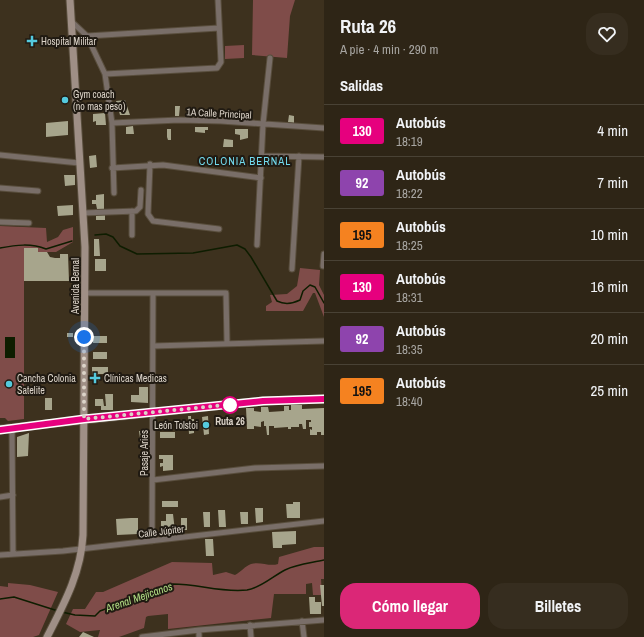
<!DOCTYPE html>
<html lang="es">
<meta charset="utf-8">
<style>
body{margin:0;font-family:"Archivo Narrow",sans-serif;background:#362d1f;color:#f1f3f6;height:100vh;display:flex;flex-direction:column;font-size:15px;white-space:nowrap}
*{box-sizing:border-box;margin:0}
p{font-size:13px;color:#a7a5a1}
.icon{flex:none;width:22px;height:22px;fill:none;stroke:currentColor;stroke-width:2;stroke-linecap:round;stroke-linejoin:round}
.map{position:relative;flex:1;overflow:hidden}
.drawer{display:flex;flex-direction:column;background:#2e2516;width:320px}
.drawer>*{flex:none}
.badge{padding:0 8px;border-radius:3px;font-size:14px;line-height:26px}
.you{position:absolute;width:20px;height:20px;margin:-10px;border:3px solid #fff;border-radius:50%;background:#1a73e8;box-shadow:0 0 0 6px #1a73e833}
.map>.badge{position:absolute;translate:-50% -50%;box-shadow:0 0 0 2px #fff}
h2{padding:0 16px;font-size:15px;line-height:36px}
.round{display:grid;place-items:center;flex:none;width:42px;height:42px;border-radius:16px;background:#362d1f}
.overview{display:flex;align-items:center;justify-content:space-between;height:68px;padding:0 16px}
h1{font-size:19px;font-weight:800;line-height:30px}
.primary-button{display:flex;gap:8px;margin-top:auto;padding:8px 16px}
.primary-button a{flex:1;height:46px;border-radius:16px;background:#db2777;color:#fff;font-size:16px;font-weight:800;line-height:46px;text-align:center}
.primary-button a+a{background:#362d1f;color:#f1f3f6}
ul{padding:0;list-style:none}
li{display:flex;align-items:center;gap:12px;height:52px;padding:0 16px;border-top:1px solid #494235}
li div{flex:1}
li b{display:block;font-size:15px}
li em{font-style:normal}
li .badge{min-width:44px;font-weight:700;text-align:center}
main{display:flex;flex:1;min-height:0}
.map>svg:first-child{display:block}
.green{fill:#7f4c49}
.water{fill:#0e1d00}
.lines{fill:none;stroke-linecap:round;stroke-linejoin:round}
.stream{stroke:#0e1d00;stroke-width:1.5}
.building{fill:#a7a58c}
.street-casing{stroke:#594e3d;stroke-width:7}
.secondary-casing{stroke:#594e3d;stroke-width:9}
.street{stroke:#796e68;stroke-width:5}
.secondary{stroke:#9f8f86;stroke-width:7}
.line-casing{stroke:#fff;stroke-width:9}
.line{stroke:#e6007e;stroke-width:6}
.walk{stroke:#dbd3c8;stroke-width:4;stroke-dasharray:0 7.2}
.poi-dot{fill:#54cade;stroke:#201a12;stroke-width:1.5}
.stop-dot{fill:#fff;stroke:#e6007e;stroke-width:2}
.labels{text-anchor:middle;stroke-width:4;stroke-linejoin:round;paint-order:stroke}
.poi-label{font-size:10px;fill:#dbd3c8;stroke:#201a12;text-anchor:start}
.street-label{font-size:10px;fill:#dbd3c8;stroke:#201a12}
.stop-label{font-size:10px;font-weight:bold;fill:#dbd3c8;stroke:#201a12}
.neighbourhood-label{font-size:11px;letter-spacing:1px;fill:#72daed;stroke:#201a12}
.water-label{font-size:11px;font-style:italic;fill:#b1de84;stroke:#201a12}
</style>
<main>
<div class="map">
<svg width="324" height="637" viewBox="0 0 324 637">
<rect width="100%" height="100%" fill="#3d311e"/>
<!-- green -->
<path class="green" d="M253 0H295L290 16 287 58 252 55Z
M244 45V58L225 59V46Z
M0 226 46 228 47 242 58 237 63 230 73 227V242L56 252H38V248H24V419L8 421 5 418H0Z
M300 268 320 270 319 285 324 295V317L315 293H313L303 311H266V306L272 302 270 295 287 294 297 286Z
M314 547H324V579H321L322 595H313L312 583 306 584V594H274L271 618 168 629V614L148 616 146 617 144 628 119 637H98L100 630 80 632 66 624 73 609H85L96 592H103L172 562 212 563 213 575 226 572 235 575C241 572 245 566 251 564 260 561 269 567 278 564L279 557Z
M8 583 30 585 58 592 39 635 33 637H0V586L8 587Z"/>
<!-- water -->
<path class="water" d="M5 337H15V358H5Z"/>
<g class="lines">
<!-- stream -->
<path class="stream" d="M95 235 106 234 113 237 120 246 137 254 193 253 237 245 245 249 251 257 277 301C285 305 292 304 300 300L303 291 310 285 315 287 324 303
M0 248C16 245 31 243 46 249L72 241
M0 599 14 597 58 611
M62 612 75 615 95 616 100 611 173 584C198 584 222 593 247 590 261 588 273 576 285 570 297 564 311 563 324 560"/>
</g>
<!-- building -->
<path class="building" d="M125 100 130 115H120L116 101Z
M175 106H180L179 116H175Z
M218 112H222V118H217Z
M105 113 106 125H96V121L93 122V114Z
M235 114H242V119H235Z
M289 115 294 116V123L288 122Z
M68 121V135L46 137V123Z
M133 126 134 134H126V127Z
M195 127H208V130H205V133L195 132Z
M167 129H171V140H168L167 137Z
M235 129H248V138L240 140V135L235 134Z
M224 139 233 140V147H223Z
M96 155 97 167 90 168 89 156Z
M64 175H75V185L65 186Z
M104 194V209H97L96 204H92V200H96V195Z
M73 205V215L58 216 57 206Z
M96 215H105V220H96Z
M94 239H99L100 256H94Z
M24 248H38V252H47L50 257 55 258H60V254H68L69 281H24Z
M95 259H106V271H95Z
M67 333H73V337H67Z
M93 336H107V343H93Z
M93 352H107V359H93Z
M92 367H108V374H98L99 381H92Z
M139 387H148V403L131 402V395H139Z
M105 394H113V410H101V406H95V399H103L104 406H106Z
M45 398H52V410H45Z
M291 405H302V409L324 408V435H321V432H317V435H310V429L312 430V427H309V422H311V420H306V429H303L302 424H299V427H291V429H288V427L274 428V426H269V435H267L266 426H264V421L261 422V427L254 426V429H247L246 408H254V411L261 412V407H268L269 412 284 411V406H289V410H291Z
M188 416H191V419H194V433L189 434Z
M208 416 209 434 204 435 202 417Z
M150 430V435H147V437L140 438 139 431Z
M160 432H175V438H160Z
M29 433 28 456 17 457V437Z
M159 455H173V470L163 471V466L160 467V463H163V459H159Z
M162 501H178V507H162Z
M293 502H300V518H287L286 504H293Z
M255 508H263V522L256 523Z
M218 510H225L226 527H219Z
M203 512H210V527H204Z
M240 512H248V524H241Z
M166 514H173L175 531H161V521H166Z
M131 518H138V534L117 535 116 519Z
M181 518H187V530H181Z
M296 531V544L282 545V548H273L272 532Z
M205 539H213L214 556H206Z
M320 585H324V606H322Z
M309 597H315V602H321V614H310Z
M83 632 94 637H79Z"/>
<g class="lines">
<defs>
<path id="street" d="M71 21 87 36 105 74 112 123 114 193
M87 36 219 28
M105 74 217 68 221 62 218 0
M112 123 179 120 221 121 324 128
M0 155 79 163
M262 156 324 157
M150 164 148 214 153 221 219 229
M112 168 163 165 261 178
M0 188 38 191
M83 213 136 211 140 207 141 190
M0 222 29 223
M132 235V211
M257 245 263 124 270 58
M323 266 324 254
M292 269 299 156
M85 293H226L227 343
M153 346 324 341
M12 428 13 554
M153 480 255 468 324 466
M0 497 13 495
M152 541 153 294
M0 555 63 551 324 521
M302 621 304 637
M250 625 251 637
M199 630V637
M142 637 199 630 324 620"/>
<path id="secondary" d="M0 429 263 401 324 399
M47 637C64 604 81 573 83 535L85 247 70 0"/>
</defs>
<!-- street casing -->
<use href="#street" class="street-casing"/>
<!-- secondary casing -->
<use href="#secondary" class="secondary-casing"/>
<!-- street -->
<use href="#street" class="street"/>
<!-- secondary -->
<use href="#secondary" class="secondary"/>
</g>
<g class="lines">
<defs>
<path id="line" d="M0 430 84 419 263 401 324 399"/>
</defs>
<!-- line casing -->
<use href="#line" class="line-casing"/>
<!-- line -->
<use href="#line" class="line"/>
<!-- walk -->
<path class="walk" d="M84 337V419L236 404 230 405"/>
</g>
<!-- markers -->
<g class="poi-dot">
<path d="M30 35h4v4h4v4h-4v4h-4v-4h-4v-4h4z"/>
<circle cx="65" cy="100" r="4"/>
<path d="M93 372h4v4h4v4h-4v4h-4v-4h-4v-4h4z"/>
<circle cx="9" cy="384" r="4"/>
<circle cx="206" cy="425" r="4"/>
</g>
<circle class="stop-dot" cx="230" cy="405" r="8"/>
<g class="labels">
<!-- poi labels -->
<g class="poi-label">
<text x="41" y="45">Hospital Militar</text>
<text x="73" y="98">Gym coach<tspan x="73" dy="12">(no mas peso)</tspan></text>
<text x="17" y="382">Cancha Colonia<tspan x="17" dy="12">Satelite</tspan></text>
<text x="104" y="382">Clínicas Medicas</text>
<text x="198" y="429" text-anchor="end">León Tolstoi</text>
</g>
<!-- street labels -->
<g class="street-label">
<text transform="translate(219 113) rotate(3)" y="4">1A Calle Principal</text>
<text transform="translate(75 286) rotate(-90)" y="4">Avenida Bernal</text>
<text transform="translate(144 453) rotate(-90)" y="4">Pasaje Aries</text>
<text transform="translate(161 531) rotate(-7)" y="4">Calle Júpiter</text>
</g>
<!-- stop labels -->
<g class="stop-label">
<text x="230" y="425">Ruta 26</text>
</g>
<!-- neighbourhood labels -->
<g class="neighbourhood-label">
<text x="245" y="165">COLONIA BERNAL</text>
</g>
<!-- water labels -->
<g class="water-label">
<text transform="translate(139 597) rotate(-19)" y="4">Arenal Mejicanos</text>
</g>
</g>
</svg>
<div class="you" style="left:84px;top:337px"></div>
</div>
<section class="drawer">
<div class="overview"><div><h1>Ruta 26</h1><p>A pie · 4 min · 290 m</p></div><a class="round"><svg class="icon" aria-label="heart" viewBox="0 0 24 24"><path d="M12 20l-8-8c-3-5 5-10 8-4 3-6 11-1 8 4z"/></svg></a></div>
<h2>Salidas</h2>
<ul>
<li><span class="badge" style="background:#e6007e;color:#fff">130</span><div><b>Autobús</b><p>18:19</p></div><em>4 min</em></li>
<li><span class="badge" style="background:#8e44ad;color:#fff">92</span><div><b>Autobús</b><p>18:22</p></div><em>7 min</em></li>
<li><span class="badge" style="background:#f58220;color:#111">195</span><div><b>Autobús</b><p>18:25</p></div><em>10 min</em></li>
<li><span class="badge" style="background:#e6007e;color:#fff">130</span><div><b>Autobús</b><p>18:31</p></div><em>16 min</em></li>
<li><span class="badge" style="background:#8e44ad;color:#fff">92</span><div><b>Autobús</b><p>18:35</p></div><em>20 min</em></li>
<li><span class="badge" style="background:#f58220;color:#111">195</span><div><b>Autobús</b><p>18:40</p></div><em>25 min</em></li>
</ul>
<div class="primary-button"><a>Cómo llegar</a><a>Billetes</a></div>
</section>
</main>
